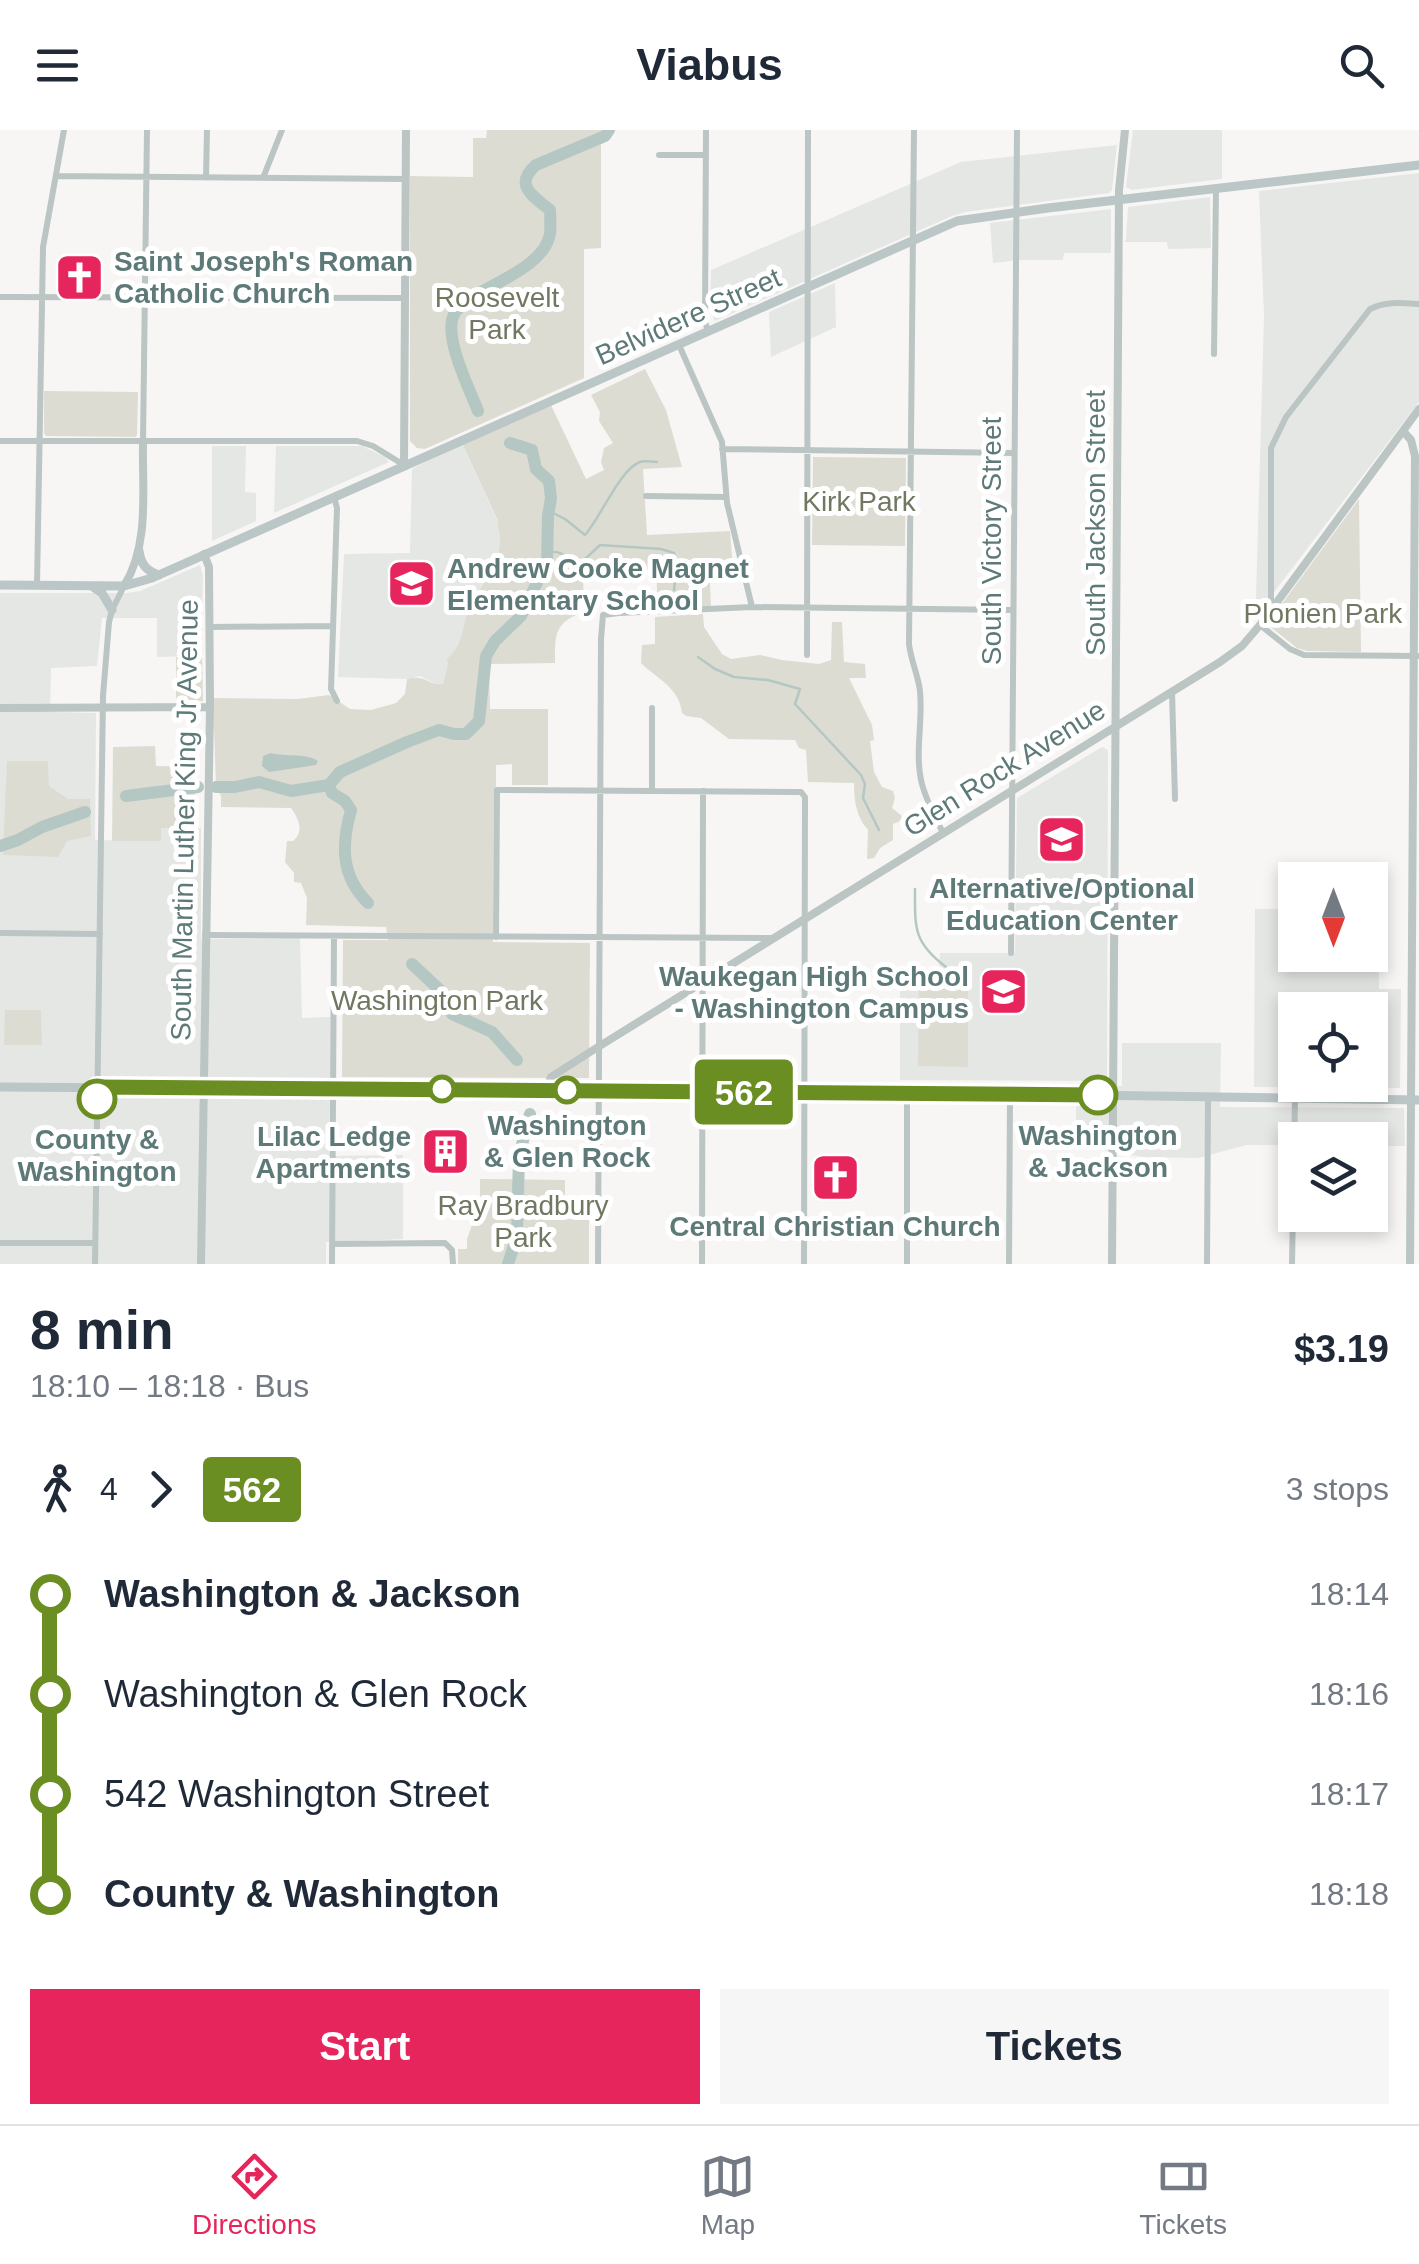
<!DOCTYPE html>
<meta charset="utf-8">
<style>
body{margin:0;font-family:Arial,sans-serif;background:#f6f6f7;color:#1f2937;height:100vh;display:flex;flex-direction:column;font-size:38px;white-space:nowrap}
*{box-sizing:border-box;margin:0}
p{font-size:32px;color:#747a83}
.icon{flex:none;width:55px;height:55px;fill:none;stroke:currentColor;stroke-width:2;stroke-linecap:round;stroke-linejoin:round}
.map{position:relative;height:1134px;overflow:hidden}
.sheet{display:flex;flex-direction:column;background:#fff;flex:1}
.sheet>*{flex:none}
.badge{padding:0 20px;border-radius:8px;font-size:35px;line-height:65px}
.needle{width:65px;rotate:180deg}
.fabs{position:absolute;left:1278px;top:732px;display:grid;gap:20px}
.fabs a{display:grid;place-items:center;width:110px;height:110px;border-radius:0px;background:#fff;box-shadow:0 5px 15px #0003;font-size:50px}
.map>.badge{position:absolute;translate:-50% -50%;box-shadow:0 0 0 5px #fff}
.legs{display:flex;align-items:center;gap:15px;height:110px;padding:0 30px;font-size:32px}
.legs p{margin-inline-start:auto}
.overview{display:flex;align-items:center;justify-content:space-between;height:170px;padding:0 30px}
h1{font-size:55px;font-weight:800;line-height:75px}
.action{display:flex;gap:20px;margin-top:auto;padding:20px 30px}
.action a{flex:1;height:115px;border-radius:0px;background:#e7255d;color:#fff;font-size:40px;font-weight:800;line-height:115px;text-align:center}
.action a+a{background:#f6f6f7;color:#1f2937}
ul{padding:0 30px;list-style:none}
li{display:flex;align-items:center;gap:35px;height:100px;font-size:38px}
li i{display:grid;place-items:center;width:15px;height:100%;margin:0 12px;background:currentColor}
li i::after{content:'';width:25px;height:25px;margin:-12px;border:8px solid;border-radius:50%;background:#fff}
li p{margin-inline-start:auto}
li:first-child i{background:linear-gradient(#0000 50%,currentColor 0)}
li:last-child i{background:linear-gradient(currentColor 50%,#0000 0)}
header{display:flex;justify-content:space-between;align-items:center;height:130px;padding:0 30px;background:#fff;font-size:45px;font-weight:800}
.tab-bar{display:flex;justify-content:space-around;align-items:center;height:140px;border-top:2px solid #e0e1e3;background:#fff;font-size:28px;color:#747a83}
.tab-bar a{display:grid;justify-items:center;gap:5px}
.tab-bar .selected{color:#e7255d}
.map>svg:first-child{display:block}
.built{fill:#e5e7e5;fill-rule:evenodd}
.green{fill:#dcdcd3}
.water{fill:#b5c7c3}
.lines{fill:none;stroke-linecap:round;stroke-linejoin:round}
.stream{stroke:#b5c7c3;stroke-width:2.5}
.river{stroke:#b5c7c3;stroke-width:12}
.minor{stroke:#bbc5c4;stroke-width:6}
.tertiary{stroke:#bbc5c4;stroke-width:8}
.secondary{stroke:#bbc6c6;stroke-width:9}
.line-1-casing{stroke:#fff;stroke-width:22}
.line-1{stroke:#6b8e23;stroke-width:15}
.stop-1-dot{fill:#fff;stroke:#6b8e23;stroke-width:5}
.labels{text-anchor:middle;stroke-width:10;stroke-linejoin:round;paint-order:stroke}
.poi-label{font-size:28px;font-weight:bold;fill:#5e7a78;stroke:#fff;text-anchor:start}
.park-label{font-size:28px;fill:#717861;stroke:#fff}
.street-label{font-size:28px;fill:#5e7a78;stroke:#fff}
.stop-label{font-size:28px;font-weight:bold;fill:#5e7a78;stroke:#fff}
</style>
<header><svg class="icon" aria-label="menu" viewBox="0 0 24 24"><path d="M4 6h16M4 12h16M4 18h16"/></svg>Viabus<svg class="icon" aria-label="search" viewBox="0 0 24 24"><circle cx="10" cy="10" r="6"/><path d="M15 15l6 6"/></svg></header>
<div class="map">
<svg width="1419" height="1134" viewBox="0 0 1419 1134">
<rect width="100%" height="100%" fill="#f7f6f4"/>
<!-- built -->
<path class="built" d="M1133 0H1222V49L1132 60 1126 57Z
M1117 15 1112 60 1109 63 965 82 952 86 715 191 710 181 711 140 961 32Z
M1419 43V272L1268 470 1256 469 1264 186 1259 61Z
M1210 67 1211 118 1168 119 1167 112H1124L1126 110 1128 77Z
M1111 79V123H1064L1063 130H1021L993 133 990 93Z
M835 153 836 197 771 227 769 182Z
M462 313 498 392 501 417 467 484 464 505 452 525 443 554 438 555 420 546 407 549 338 547 344 424 410 423 412 339Z
M212 316H246L245 362 256 363V391L212 411Z
M276 316H362L385 327 389 332 274 383Z
M200 435 203 446 201 526 157 527V488H102L97 536 51 538 50 582 96 583 95 710 160 711V698H201V809L300 808 302 888 331 887 329 1026 403 1025V1109L326 1112V1134H0V463H127L140 461Z
M1102 617 1108 620 1107 951 900 950V838H939L940 823H1015L1017 668Z
M1255 779H1295V825H1370V780H1379V859H1401L1400 958 1254 957ZM1295 880H1370V955H1295Z
M1122 913H1221L1220 977 1404 978 1405 1016H1370V1010H1295V1015H1246L1198 1028 1142 1027 1075 1015 1077 956H1122Z"/>
<!-- green -->
<path class="green" d="M487 0H601V118L584 119V248L425 319 417 318 410 311V46L473 47V8H486Z
M645 239 666 280 682 337 643 339 647 405 730 401 733 440 710 452 711 478 658 480 656 440 583 443 584 482C554 492 555 505 555 533L489 534 490 579H548V655H512V634L496 635V655L494 664 493 812 590 813 589 948 342 947 343 810H388L386 797 306 795 307 768 301 753 294 752V743L285 732 287 711H293C305 701 298 688 291 678L221 677V666L216 657 213 568 298 569 329 565 350 579 371 580 396 573 405 564 407 549C426 544 429 556 443 554L448 534 447 529C465 512 461 499 469 479 476 464 500 429 500 414 501 406 497 398 498 391L462 313 550 273 586 349 604 340 601 332 604 318 613 313 599 291 600 282 591 265Z
M44 261 138 262 137 305 135 307 46 306 44 303Z
M813 327 906 328 905 416 812 415Z
M1359 369 1361 522 1307 521 1297 518 1267 494Z
M703 484 704 497 722 524 731 529 760 525 782 530 819 534 831 530 832 492H842L844 532 865 534 866 548H849L872 595 874 610 870 611 874 642 882 657 893 661 895 668 892 678 902 686 900 691 893 694V710L880 718 874 728 867 729 868 700C856 687 854 670 854 653L808 652 806 620 799 618 795 610 729 609 701 588 686 586 682 583C679 557 657 549 641 533L642 515 655 514V487Z
M176 527H202L203 571H176Z
M155 616 156 636 196 637 194 698H161V711H112L113 617Z
M7 631H48L49 656 68 669H90L91 706 67 711 58 727 3 725Z
M919 849 968 850V937L918 936Z
M5 880H41L42 915H4Z
M480 1049 565 1050V1089H589V1134H458V1119H467V1109L472 1095H480Z"/>
<!-- water -->
<path class="water" d="M271 623C285 627 308 623 318 631L316 635 310 636 269 642 262 636 263 626Z"/>
<g class="lines">
<!-- stream -->
<path class="stream" d="M549 381 565 389 585 405C601 387 620 339 640 332 645 330 651 332 657 332
M547 422C559 421 564 423 571 433L582 432 600 415 661 419 674 423C681 437 675 445 674 460
M698 527 715 539 734 547 768 550 800 559 795 574 861 645 865 654 863 668 879 700
M915 759C915 798 913 812 946 837"/>
<!-- river -->
<path class="river" d="M478 281C469 258 447 214 452 190 457 160 542 147 550 104 551 97 550 88 550 80 533 66 513 55 536 35L605 6 609 0
M329 655 332 663 345 671 351 680C341 716 341 746 368 773
M216 657H235L259 652 291 661 329 655 340 642 407 612 439 600 454 604H466L479 591 486 526 495 511 521 486 547 432 548 386 551 368 549 351 536 339 532 320 510 313
M126 666 198 657
M0 716 18 710 42 697 85 682
M412 834 442 862 452 884 492 902 517 930
M508 1134 517 1106 519 1026 530 984"/>
<!-- minor -->
<path class="minor" d="M706 0 705 192 708 201
M914 0 909 514C911 531 918 545 920 561 923 591 915 621 921 650 925 669 935 686 943 703
M659 25H706
M56 46 406 49
M206 48 207 0
M263 48 282 0
M0 167 405 168
M679 215 722 312 727 373 752 477
M1214 224 1216 58
M0 311H357L373 316 404 335
M143 312 147 0
M722 319 1014 323
M646 366 726 367
M334 367 337 378 331 559 337 571
M37 455 43 117 64 0
M1271 478V318L1286 287 1370 179C1386 171 1402 173 1419 174
M1260 495 1290 519 1304 525 1419 526
M209 497 332 496
M807 525 808 0
M1172 561 1175 669
M652 578V660
M0 803 100 804
M205 805 773 808
M496 807 497 660 792 662H801L805 667 804 1134
M1011 823 1017 0
M0 1113H95
M332 1114 445 1113 452 1120 453 1134
M95 1134 103 566 109 492 112 480 124 456
M332 1134 334 806
M598 1134 601 509 603 485 619 483 752 477 1013 480
M702 1134 703 661
M907 1134V963
M1009 1134 1010 964
M1207 1134 1208 967
M1292 1134 1295 968"/>
<!-- tertiary -->
<path class="tertiary" d="M1403 301 1411 310 1415 326 1410 1134
M404 335 406 0
M124 456C150 414 142 360 143 312
M0 578 210 577
M546 960 551 947 598 917 1220 532 1242 516 1260 495 1419 279
M201 1134 210 577 209 437 204 424
M1112 1134 1119 60 1125 0"/>
<!-- secondary -->
<path class="secondary" d="M139 421C141 434 146 441 159 445
M0 455 124 456 152 448 957 91 1048 78 1419 35
M93 457 102 463 112 480
M0 957 1010 964 1419 970"/>
</g>
<g class="lines">
<defs>
<path id="line-1" d="M97 969V957L1098 965"/>
</defs>
<!-- line-1 casing -->
<use href="#line-1" class="line-1-casing"/>
<!-- line-1 -->
<use href="#line-1" class="line-1"/>
</g>
<!-- icons -->
<defs>
<symbol id="church-square" viewBox="-11 -11 22 22"><rect x="-9" y="-9" width="18" height="18" rx="4" fill="#e7255d" stroke="#fff"/><path d="M-1.2-6h2.4v3.5h3.3v2.4h-3.3V6h-2.4V-.1h-3.3v-2.4h3.3Z" fill="#fff"/></symbol>
<symbol id="school-square" viewBox="-11 -11 22 22"><rect x="-9" y="-9" width="18" height="18" rx="4" fill="#e7255d" stroke="#fff"/><path d="M0-5L7-2L0 1L-7-2ZM-4 1L0 2.5L4 1V4Q0 6-4 4Z" fill="#fff"/></symbol>
<symbol id="building-square" viewBox="-11 -11 22 22"><rect x="-9" y="-9" width="18" height="18" rx="4" fill="#e7255d" stroke="#fff"/><path d="M-4-6H4V6H1V3H-1V6H-4ZM-2.5-4.3h1.7v1.8h-1.7ZM.8-4.3h1.7v1.8H.8ZM-2.5-1h1.7V.8h-1.7ZM.8-1h1.7V.8H.8Z" fill="#fff"/></symbol>
</defs>
<g fill-rule="evenodd">
<use href="#church-square" x="52" y="120" width="55" height="55"/>
<use href="#school-square" x="384" y="426" width="55" height="55"/>
<use href="#school-square" x="1034" y="682" width="55" height="55"/>
<use href="#school-square" x="976" y="834" width="55" height="55"/>
<use href="#building-square" x="418" y="994" width="55" height="55"/>
<use href="#church-square" x="808" y="1020" width="55" height="55"/>
</g>
<!-- markers -->
<g class="stop-1-dot">
<circle cx="442" cy="959" r="12"/>
<circle cx="567" cy="960" r="12"/>
<circle cx="1098" cy="965" r="18"/>
<circle cx="97" cy="969" r="18"/>
</g>
<g class="labels">
<!-- poi labels -->
<g class="poi-label">
<text x="114" y="141">Saint Joseph's Roman<tspan x="114" dy="32">Catholic Church</tspan></text>
<text x="447" y="448">Andrew Cooke Magnet<tspan x="447" dy="32">Elementary School</tspan></text>
<text x="1062" y="768" text-anchor="middle">Alternative/Optional<tspan x="1062" dy="32">Education Center</tspan></text>
<text x="969" y="856" text-anchor="end">Waukegan High School<tspan x="969" dy="32">- Washington Campus</tspan></text>
<text x="411" y="1016" text-anchor="end">Lilac Ledge<tspan x="411" dy="32">Apartments</tspan></text>
<text x="835" y="1106" text-anchor="middle">Central Christian Church</text>
</g>
<!-- park labels -->
<g class="park-label">
<text x="497" y="177">Roosevelt<tspan x="497" dy="32">Park</tspan></text>
<text x="859" y="381">Kirk Park</text>
<text x="1323" y="493">Plonien Park</text>
<text x="437" y="880">Washington Park</text>
<text x="523" y="1085">Ray Bradbury<tspan x="523" dy="32">Park</tspan></text>
</g>
<!-- street labels -->
<g class="street-label">
<text transform="translate(688 186) rotate(-24)" y="10">Belvidere Street</text>
<text transform="translate(1095 393) rotate(-90)" y="10">South Jackson Street</text>
<text transform="translate(991 411) rotate(-90)" y="10">South Victory Street</text>
<text transform="translate(1004 638) rotate(-32)" y="10">Glen Rock Avenue</text>
<text transform="translate(184 690) rotate(-89)" y="10">South Martin Luther King Jr Avenue</text>
</g>
<!-- stop labels -->
<g class="stop-label">
<text x="567" y="1005">Washington<tspan x="567" dy="32">&amp; Glen Rock</tspan></text>
<text x="1098" y="1015">Washington<tspan x="1098" dy="32">&amp; Jackson</tspan></text>
<text x="97" y="1019">County &amp;<tspan x="97" dy="32">Washington</tspan></text>
</g>
</g>
</svg>
<div class="fabs">
<a><svg class="needle" viewBox="-14 -14 28 28"><path d="M0-13l5 13h-10z" fill="#e53935"/><path d="M0 13l5-13h-10z" fill="#747a83"/></svg></a>
<a><svg class="icon" aria-label="locate" viewBox="0 0 24 24"><circle cx="12" cy="12" r="6"/><path d="M12 2v4M12 18v4M2 12h4M18 12h4"/></svg></a>
<a><svg class="icon" aria-label="layers" viewBox="0 0 24 24"><path d="M12 4l9 5-9 5-9-5zM3 14l9 5 9-5"/></svg></a>
</div>
<b class="badge" style="left:744px;top:962px;background:#6b8e23;color:#fff">562</b>
</div>
<section class="sheet">
<div class="overview"><div><h1>8 min</h1><p>18:10 – 18:18 · Bus</p></div><b>$3.19</b></div>
<div class="legs"><svg class="icon" aria-label="walk" viewBox="0 0 24 24"><circle cx="13" cy="4" r="2"/><path d="M13 8l-2 6 4 7M11 14l-3 7M7 12l3-4h3l4 4"/></svg>4<svg class="icon" aria-label="forward" viewBox="0 0 24 24"><path d="M9 5l7 7-7 7"/></svg><b class="badge" style="background:#6b8e23;color:#fff">562</b><p>3 stops</p></div>
<ul>
<li><i style="color:#6b8e23"></i><b>Washington &amp; Jackson</b><p>18:14</p></li>
<li><i style="color:#6b8e23"></i><span>Washington &amp; Glen Rock</span><p>18:16</p></li>
<li><i style="color:#6b8e23"></i><span>542 Washington Street</span><p>18:17</p></li>
<li><i style="color:#6b8e23"></i><b>County &amp; Washington</b><p>18:18</p></li>
</ul>
<div class="action"><a>Start</a><a>Tickets</a></div>
</section>
<nav class="tab-bar">
<a class="selected"><svg class="icon" aria-label="directions" viewBox="0 0 24 24"><path d="M12 3l9 9-9 9-9-9zM9 14v-3h6M13 9l2 2-2 2"/></svg>Directions</a>
<a><svg class="icon" aria-label="map" viewBox="0 0 24 24"><path d="M3 6l6-2 6 2 6-2v14l-6 2-6-2-6 2zM9 4v14M15 6v14"/></svg>Map</a>
<a><svg class="icon" aria-label="tickets" viewBox="0 0 24 24"><path d="M3 7h18v10H3zM15 7v10"/></svg>Tickets</a>
</nav>
